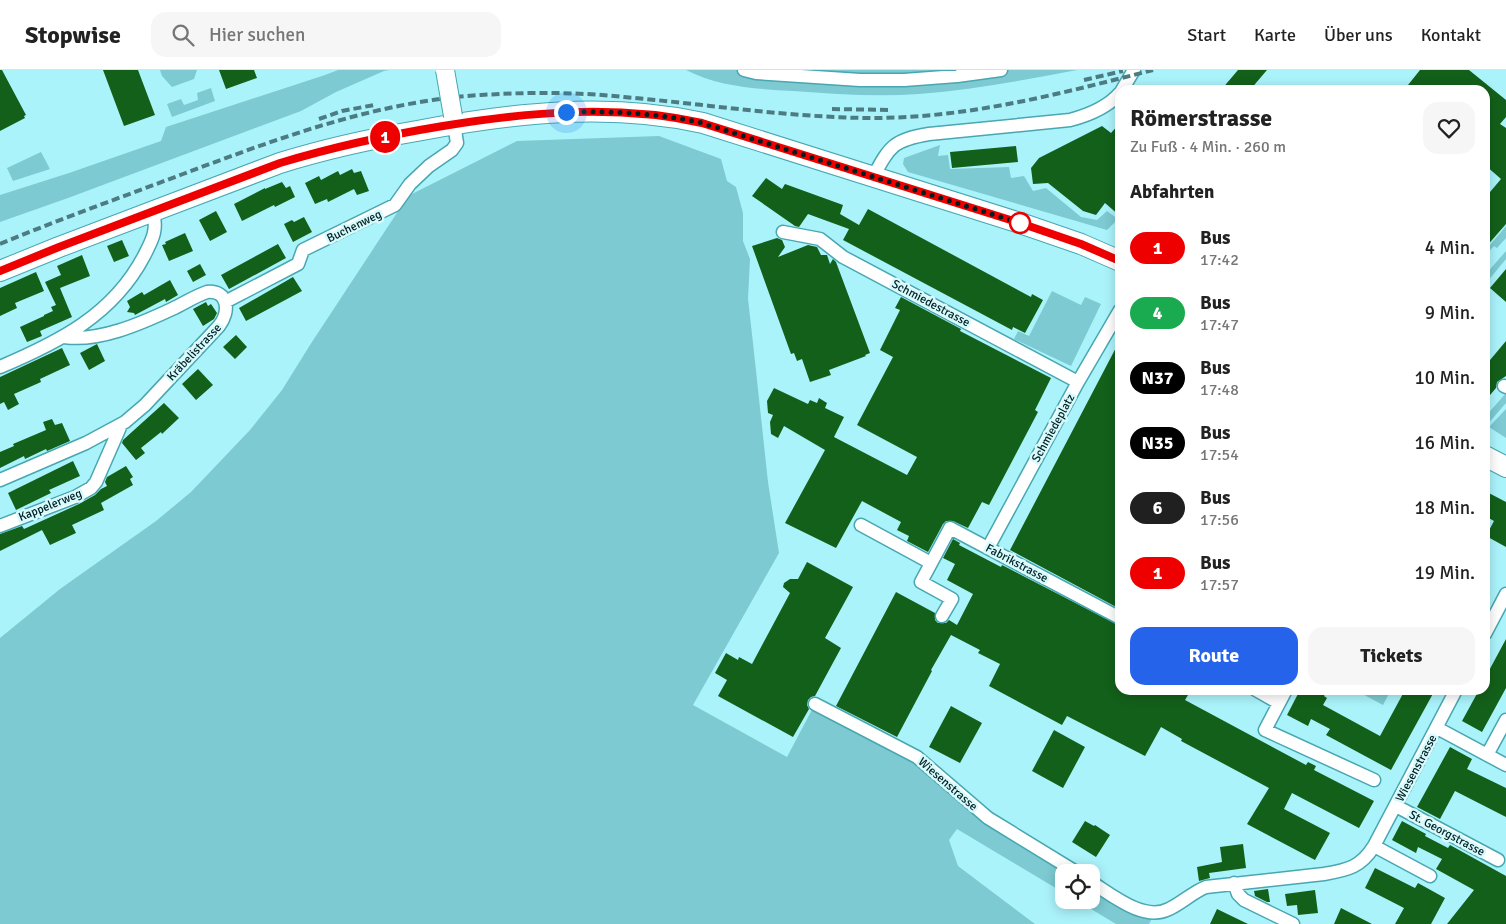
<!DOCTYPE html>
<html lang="de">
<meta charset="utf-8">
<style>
body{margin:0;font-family:Signika,sans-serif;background:#f6f6f6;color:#222;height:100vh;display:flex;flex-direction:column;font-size:19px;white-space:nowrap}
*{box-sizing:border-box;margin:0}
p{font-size:16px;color:#767676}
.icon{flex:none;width:28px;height:28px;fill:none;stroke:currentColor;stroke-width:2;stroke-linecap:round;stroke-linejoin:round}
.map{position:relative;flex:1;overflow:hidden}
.details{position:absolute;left:1115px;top:15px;width:375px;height:610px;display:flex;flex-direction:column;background:#fff;border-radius:15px;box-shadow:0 2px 12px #0003}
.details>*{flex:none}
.badge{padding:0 10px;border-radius:16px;font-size:18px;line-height:32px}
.controls{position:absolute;left:1055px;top:794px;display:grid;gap:10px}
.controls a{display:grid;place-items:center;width:45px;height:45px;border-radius:10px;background:#fff;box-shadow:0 2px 12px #0003;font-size:25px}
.you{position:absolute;width:25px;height:25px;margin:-12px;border:4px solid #fff;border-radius:50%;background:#1a73e8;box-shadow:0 0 0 8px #1a73e833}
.map>.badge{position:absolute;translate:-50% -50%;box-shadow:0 0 0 2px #fff}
h2{padding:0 15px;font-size:19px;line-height:45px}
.round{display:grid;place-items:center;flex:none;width:52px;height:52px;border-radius:15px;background:#f6f6f6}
.headline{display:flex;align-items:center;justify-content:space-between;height:85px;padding:0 15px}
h1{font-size:24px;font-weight:800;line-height:38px}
.button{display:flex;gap:10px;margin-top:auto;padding:10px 15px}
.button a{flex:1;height:58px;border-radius:15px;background:#2563eb;color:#fff;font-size:20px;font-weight:800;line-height:58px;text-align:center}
.button a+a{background:#f6f6f6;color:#222}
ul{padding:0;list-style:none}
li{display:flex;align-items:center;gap:15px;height:65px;padding:0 15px}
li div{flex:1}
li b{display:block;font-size:19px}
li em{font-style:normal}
li .badge{min-width:55px;font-weight:700;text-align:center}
header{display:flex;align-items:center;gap:30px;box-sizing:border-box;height:70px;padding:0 25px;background:#fff;border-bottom:1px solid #e0e0e0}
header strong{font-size:24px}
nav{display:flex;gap:28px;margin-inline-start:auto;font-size:18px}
.search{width:350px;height:45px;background:#f6f6f6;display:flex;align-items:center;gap:12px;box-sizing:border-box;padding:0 18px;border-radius:15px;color:#767676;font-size:19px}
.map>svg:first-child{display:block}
.green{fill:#7dcad2}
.building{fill:#13601a}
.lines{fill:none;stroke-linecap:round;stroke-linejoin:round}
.street-casing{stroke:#48a7b1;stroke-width:15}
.primary-casing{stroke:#48a7b1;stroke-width:22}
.street{stroke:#fff;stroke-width:12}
.primary{stroke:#fff;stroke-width:20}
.rail{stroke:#4c7b81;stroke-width:4;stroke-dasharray:8 4;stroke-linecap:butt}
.secondary-bridge-casing{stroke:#48a7b1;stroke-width:20;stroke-linecap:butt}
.secondary-bridge{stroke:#fff;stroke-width:18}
.line-casing{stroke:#fff;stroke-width:11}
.line{stroke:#e00;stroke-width:8}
.walk{stroke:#011e21;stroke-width:5;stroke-dasharray:0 9}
.stop-dot{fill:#fff;stroke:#e00;stroke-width:2.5}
.labels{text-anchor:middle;stroke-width:5;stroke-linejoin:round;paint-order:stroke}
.street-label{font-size:12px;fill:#011e21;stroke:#d7fafd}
</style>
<header>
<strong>Stopwise</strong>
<div class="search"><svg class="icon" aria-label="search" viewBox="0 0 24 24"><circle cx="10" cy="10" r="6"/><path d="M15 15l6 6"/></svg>Hier suchen</div>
<nav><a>Start</a><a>Karte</a><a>Über uns</a><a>Kontakt</a></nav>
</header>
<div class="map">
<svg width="1506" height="854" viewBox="0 0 1506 854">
<rect width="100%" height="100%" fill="#abf3fb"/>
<!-- green -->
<path class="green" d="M160 0H197L194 9 172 17 162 6Z
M338 0H389L384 1 336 22 301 41 68 128 0 152V125L69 103 161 71 166 57 325 5Z
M686 0H1077C1025 10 972 20 919 24 877 27 835 24 793 21 757 19 719 17 686 0Z
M211 18 215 31 172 47 167 34 181 29 184 35 198 30 197 23Z
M659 66 721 89 727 111 736 117 743 143V171L750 189 748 229 753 273 768 412 779 483 693 635 787 687 815 634 902 678 974 736 1076 802H1064V823L957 759 949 770 958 796 1035 854H0V568L60 519 156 451 191 422 250 360 282 320 310 275 408 126 517 71Z
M940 75 938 86 948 85 950 99 1009 97 1011 108 1024 106 1033 121 1046 118 1081 147 1097 150 1107 141 1118 149 1107 160 908 102 903 94 904 88Z
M41 82 50 99 13 111 7 98Z
M1506 156V168L1497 178 1494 176 1485 186V181Z
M1506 181V189L1487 212 1485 210V205Z
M1052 221 1081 235 1085 227 1101 234 1071 296 1014 269 1018 261 1029 266Z
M1506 323V333L1486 356 1485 347Z
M1506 339V368L1489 357Z
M1355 620H1391L1383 635Z
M1091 812 1155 843 1149 854H1116L1076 830H1091Z"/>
<!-- building -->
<path class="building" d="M0 0H2L26 45 24 46 25 48 0 61Z
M103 0H138L155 45 124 56Z
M219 0H254L257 8 226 19Z
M1238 0H1267L1250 20H1221Z
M1420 0H1469L1506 30V47L1500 54 1506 58V154L1485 178V128L1501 109 1485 95V20H1414L1408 15Z
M1120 53V146L1105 133 1096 145 1083 141 1048 113 1033 114 1031 98 1039 88 1102 56 1111 63Z
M1016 76 1018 92 952 98 950 82Z
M352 99 354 103 361 101 369 121 357 125 354 119 328 132 327 129 315 134 305 113 319 106 321 110 338 101 340 105Z
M766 108 782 119 785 114 843 135 840 144 859 155 868 139 1031 227 1032 224 1043 230 1025 263 1013 257 1012 260 843 170 849 159 808 144 799 157 795 156 752 126Z
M282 112 286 118 290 116 295 127 275 137 274 135 242 151 234 134 265 118V119Z
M216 141 227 162 210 171 199 150Z
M304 147 312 162 293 172 284 154 292 150 294 152Z
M185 163 193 181 169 191 162 175 166 174 165 172Z
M777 168 782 170 785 177 778 187 808 175 817 177 821 185H827L830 194 833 189 836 192 870 283 865 285 866 286 829 300 831 305 810 312 802 289 797 291 794 283 791 284 752 176Z
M122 170 129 186 114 192 107 176Z
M278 174 286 188 229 219 221 205Z
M82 185 90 206 60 218 72 247 40 261 42 266 27 272 20 257 44 246V245L53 241 51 237 56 235 45 212 61 205 57 196Z
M200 194 206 205 193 212 187 201Z
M1506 199V232L1490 218Z
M36 202 44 221 15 233 17 238 0 246V218Z
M293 207 302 221 246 251 239 238Z
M170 210 178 225 166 232 165 229 135 245 134 243 127 242 130 237 127 231 142 222 144 225Z
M901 227 961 259 960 261 1051 308 1035 340 1038 342 989 435 982 432 968 458 953 451H946L943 454 928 482 907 471 909 466 897 460 901 452 862 431 836 478 785 453 825 380 784 356 778 368 771 364 770 352 773 345 768 343 767 331 774 318 808 334 810 330 817 333 819 328 827 333 825 338 844 347 834 367 907 405 917 387 857 355 893 287 880 280 900 240 895 238Z
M206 232 208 236 211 234 217 243 214 249 203 256 193 239Z
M236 265 247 277 235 289 223 277Z
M1120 270V539L1010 480Z
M1506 271V306L1497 312 1496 318 1485 331V296Z
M97 274 105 291 89 300 80 283Z
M62 278 70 295 40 309 41 312 14 324 19 334 8 340 4 332 0 334V307Z
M198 299 213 315 196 330 182 314Z
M164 333 179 348 162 364 161 362 141 378 145 383 136 390 122 373 123 370Z
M52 349 55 355 62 353 70 371 47 381 46 379 25 389 24 386 0 398V382L14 376 13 374 46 360 43 352Z
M73 391 80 406 49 420 51 423 16 440 8 423Z
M126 396 133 407 130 409 133 415 101 433 104 440 72 455 76 463 50 475 42 460 0 481V464L22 456 24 459 79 434 95 425 101 419 107 416 105 412 107 407Z
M1485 421 1506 432V477L1486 466 1494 451 1485 446Z
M953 469 960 473 959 475 1001 497 1002 495 1120 556V620H1191L1185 630 1306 695 1308 692 1316 696 1314 700 1374 731 1359 758 1292 723 1284 739 1330 763 1315 790 1247 754 1269 718 1181 671 1182 669 1161 657 1145 686 1067 646 1062 655 989 616 1000 594 978 583 980 580 951 565 931 600 932 601 897 667 836 636 896 522 935 543V550L938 553H946L949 550 957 555 973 524 947 510 955 494 943 488Z
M807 492 853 517 825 568 841 578 815 626 811 627 808 630 807 635 809 639 793 667 718 626 727 610 715 603 726 583 738 590 739 587 752 594 790 523 783 517 784 513 790 509H798Z
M1506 569V618L1482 662 1462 651 1479 620H1485V608Z
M1300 620H1327L1324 626 1327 628 1323 635 1380 666 1405 620H1435L1391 700 1326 665 1330 659 1311 649 1308 656 1287 645Z
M951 636 982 653 960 693 929 677Z
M1054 660 1085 677 1063 718 1032 701Z
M1450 677 1472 689 1467 699 1506 718V747L1455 721 1440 749 1417 737Z
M1085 751 1094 756 1095 755 1110 765 1096 787 1072 772Z
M1402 751 1426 764 1425 766 1448 778 1450 775 1506 806V854H1447L1474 820 1436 799 1442 789 1418 777 1416 783 1392 770Z
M1243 774 1246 798 1209 803 1210 808 1199 811 1197 797 1222 792 1220 777Z
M1375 798 1415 818 1418 813 1445 828 1431 854H1395L1404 838 1365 818Z
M1268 819 1270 832H1267L1255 826 1254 821Z
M1315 820 1318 843 1298 845 1297 835 1287 836 1285 824Z
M1341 838 1372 854H1334Z
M1217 839 1248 854H1210Z"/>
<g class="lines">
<defs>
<path id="street" d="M744 0 756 3 860 10H904L957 6 1001 0
M1122 20 1134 0
M873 107C890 76 893 70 929 64L1070 50C1089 45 1107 38 1120 23
M783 162 820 169 843 187 1078 312
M225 232 298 194 303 180 395 135 410 114 429 96 452 80 457 73 454 54
M0 297C59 272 113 245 144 186 152 170 158 161 153 142
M1504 316 1506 317
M0 410 86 373 125 352 145 335 219 256C230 242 229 220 207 222 195 226 183 234 172 239 140 254 99 272 64 267
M861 455 931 493
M0 456 75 427 91 418 96 412 121 355
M988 478 1078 312 1120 240
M942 546 952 529 921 512 950 458 1120 548
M1485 564 1506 524
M1256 620 1279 633
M1286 620 1265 660 1374 710
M815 634 917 687 988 748 1076 802
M1437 658 1506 695
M1487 685 1506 650
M1396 736 1498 790
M1374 776 1430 806
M1091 812C1112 825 1144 852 1169 839 1182 833 1193 822 1206 817L1324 804C1348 800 1361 797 1374 776L1456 620
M1234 813 1238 824 1244 830 1293 854"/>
<path id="primary" d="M0 201 59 177 280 93C325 79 370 69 417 61 511 43 608 32 703 53L1020 153 1081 174 1120 191
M1485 386 1506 397"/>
</defs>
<!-- street casing -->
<use href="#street" class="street-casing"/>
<!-- primary casing -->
<use href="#primary" class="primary-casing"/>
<!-- street -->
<use href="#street" class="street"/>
<!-- primary -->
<use href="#primary" class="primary"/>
<!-- rail -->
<path class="rail" d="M1084 10 1123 1
M832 39 892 40
M319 49 342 41 374 35
M0 174C60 149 122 127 183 104 279 68 378 31 481 25 528 22 577 22 624 27 705 34 785 47 867 48 965 49 1059 24 1153 0"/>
<defs>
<path id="secondary-bridge" d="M445 0 453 46"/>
</defs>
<!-- secondary-bridge casing -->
<use href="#secondary-bridge" class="secondary-bridge-casing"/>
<!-- secondary-bridge -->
<use href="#secondary-bridge" class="secondary-bridge"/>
</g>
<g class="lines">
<defs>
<path id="line" d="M0 201 59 177 280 93C333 77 388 65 443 56 529 42 616 34 702 53L1020 153 1081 174 1120 191"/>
</defs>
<!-- line casing -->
<use href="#line" class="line-casing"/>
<!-- line -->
<use href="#line" class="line"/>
<!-- walk -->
<path class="walk" d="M566 42C612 41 658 43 702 53L1020 153"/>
</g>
<!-- markers -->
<circle class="stop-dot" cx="1020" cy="153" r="10"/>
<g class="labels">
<!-- street labels -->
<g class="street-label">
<text transform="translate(354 156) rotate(-26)" y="4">Buchenweg</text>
<text transform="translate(931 233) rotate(28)" y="4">Schmiedestrasse</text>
<text transform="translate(194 282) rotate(-47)" y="4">Kräbelistrasse</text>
<text transform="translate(1053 358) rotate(-61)" y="4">Schmiedeplatz</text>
<text transform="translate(50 435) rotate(-22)" y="4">Kappelerweg</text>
<text transform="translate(1017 493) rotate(28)" y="4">Fabrikstrasse</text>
<text transform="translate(1416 698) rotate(-62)" y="4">Wiesenstrasse</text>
<text transform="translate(948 714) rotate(41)" y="4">Wiesenstrasse</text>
<text transform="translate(1447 763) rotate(28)" y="4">St. Georgstrasse</text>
</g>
</g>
</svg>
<div class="controls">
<a><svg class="icon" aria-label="locate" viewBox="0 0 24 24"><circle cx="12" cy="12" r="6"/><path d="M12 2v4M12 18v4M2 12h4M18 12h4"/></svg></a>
</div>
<div class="you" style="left:566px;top:42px"></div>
<b class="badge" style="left:385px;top:67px;background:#e00;color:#fff">1</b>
<section class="details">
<div class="headline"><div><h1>Römerstrasse</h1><p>Zu Fuß · 4 Min. · 260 m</p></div><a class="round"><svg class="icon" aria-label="heart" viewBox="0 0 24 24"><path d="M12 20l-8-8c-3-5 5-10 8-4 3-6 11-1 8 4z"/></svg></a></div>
<h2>Abfahrten</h2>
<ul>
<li><span class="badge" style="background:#e00;color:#fff">1</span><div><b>Bus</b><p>17:42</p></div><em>4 Min.</em></li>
<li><span class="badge" style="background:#1aaa50;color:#fff">4</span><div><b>Bus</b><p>17:47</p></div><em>9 Min.</em></li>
<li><span class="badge" style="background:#000;color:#fff">N37</span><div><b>Bus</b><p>17:48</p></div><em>10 Min.</em></li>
<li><span class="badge" style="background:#000;color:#fff">N35</span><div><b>Bus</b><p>17:54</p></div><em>16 Min.</em></li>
<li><span class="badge" style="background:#202020;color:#fff">6</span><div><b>Bus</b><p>17:56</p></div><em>18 Min.</em></li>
<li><span class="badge" style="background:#e00;color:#fff">1</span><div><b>Bus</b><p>17:57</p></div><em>19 Min.</em></li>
</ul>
<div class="button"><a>Route</a><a>Tickets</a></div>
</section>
</div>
